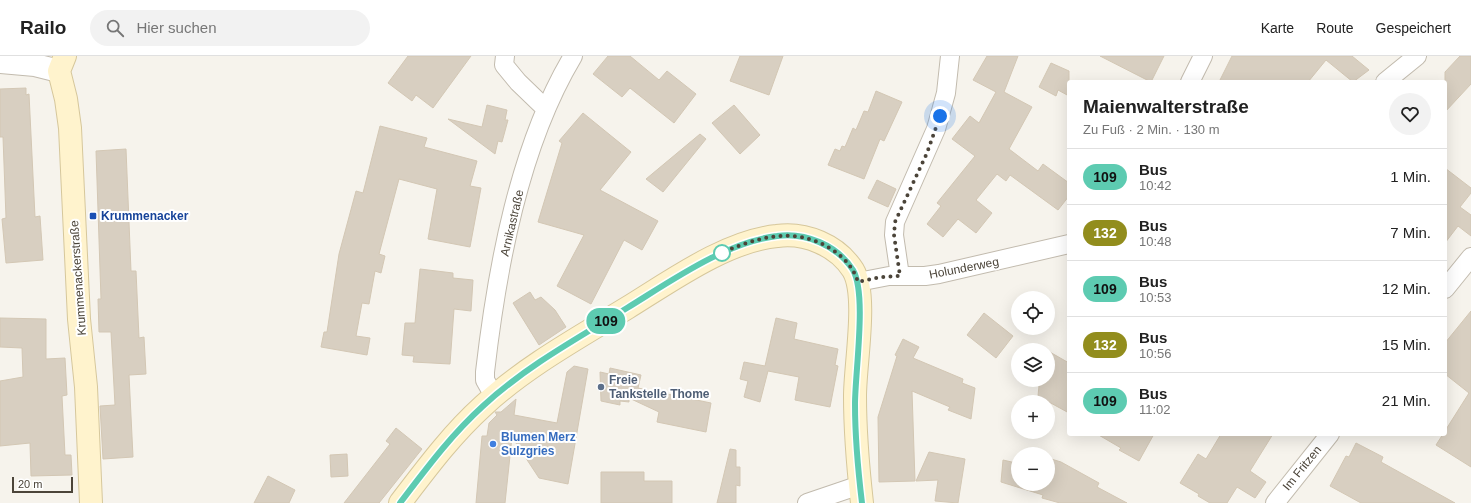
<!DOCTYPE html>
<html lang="de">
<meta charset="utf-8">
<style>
body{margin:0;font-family:Arial,sans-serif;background:#f2f2f2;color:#222;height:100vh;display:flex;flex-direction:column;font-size:15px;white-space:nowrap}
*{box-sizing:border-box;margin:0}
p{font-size:13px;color:#767676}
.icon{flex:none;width:22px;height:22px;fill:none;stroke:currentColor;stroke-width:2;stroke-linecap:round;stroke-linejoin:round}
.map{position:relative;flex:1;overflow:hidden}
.panel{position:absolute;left:1067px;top:24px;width:380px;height:356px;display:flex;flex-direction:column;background:#fff;border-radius:4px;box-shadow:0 4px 16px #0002}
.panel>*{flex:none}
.badge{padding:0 8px;border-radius:13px;font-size:14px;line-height:26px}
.fabs{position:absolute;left:1011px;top:235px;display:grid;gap:8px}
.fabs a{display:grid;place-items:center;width:44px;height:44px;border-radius:50%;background:#fff;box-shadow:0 4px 16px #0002;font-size:20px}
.scale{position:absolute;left:12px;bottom:10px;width:61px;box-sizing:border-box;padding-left:4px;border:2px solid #4b4439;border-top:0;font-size:11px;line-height:14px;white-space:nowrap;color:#4b4439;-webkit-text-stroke:3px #fff;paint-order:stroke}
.you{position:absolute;width:20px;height:20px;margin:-10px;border:3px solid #fff;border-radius:50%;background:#1a73e8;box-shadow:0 0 0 6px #1a73e833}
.map>.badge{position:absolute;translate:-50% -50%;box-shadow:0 0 0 2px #fff}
.round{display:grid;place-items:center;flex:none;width:42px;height:42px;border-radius:21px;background:#f2f2f2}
.head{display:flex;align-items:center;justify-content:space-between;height:68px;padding:0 16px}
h1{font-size:19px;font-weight:800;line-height:30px}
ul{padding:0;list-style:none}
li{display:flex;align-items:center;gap:12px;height:56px;padding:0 16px;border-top:1px solid #e0e0e0}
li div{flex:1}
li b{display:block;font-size:15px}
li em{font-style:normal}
li .badge{min-width:44px;font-weight:700;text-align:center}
header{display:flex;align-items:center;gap:24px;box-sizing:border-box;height:56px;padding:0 20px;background:#fff;border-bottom:1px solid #e0e0e0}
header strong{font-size:19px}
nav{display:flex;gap:22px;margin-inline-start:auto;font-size:14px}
.search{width:280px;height:36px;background:#f2f2f2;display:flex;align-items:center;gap:10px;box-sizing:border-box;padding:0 14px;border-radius:22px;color:#767676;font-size:15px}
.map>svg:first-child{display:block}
.building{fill:#d8cfc1;stroke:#d3c7b4}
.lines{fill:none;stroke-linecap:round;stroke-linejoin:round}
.minor-casing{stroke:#c2bbae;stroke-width:20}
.tertiary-casing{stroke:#c2bbae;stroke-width:24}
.secondary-casing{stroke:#d6c79b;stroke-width:24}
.minor{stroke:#fff;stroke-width:18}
.tertiary{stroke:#fff;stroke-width:22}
.secondary{stroke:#fff3cd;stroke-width:22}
.line-casing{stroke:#fff;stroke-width:9}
.line{stroke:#5dcbb1;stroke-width:6}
.walk{stroke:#4b4439;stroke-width:4;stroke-dasharray:0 7.2}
.transit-dot{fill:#1a4fb4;stroke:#fff;stroke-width:1.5}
.stop-dot{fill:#fff;stroke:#5dcbb1;stroke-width:2}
.service-dot{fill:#5c6f8a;stroke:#fff;stroke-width:1.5}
.shop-dot{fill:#3f7fe0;stroke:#fff;stroke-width:1.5}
.labels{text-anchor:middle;stroke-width:4;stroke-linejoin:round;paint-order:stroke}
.transit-label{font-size:12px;font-weight:bold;fill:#164399;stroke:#fff;text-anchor:start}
.street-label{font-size:12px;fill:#4b4439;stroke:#fff}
.service-label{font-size:12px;font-weight:bold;fill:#4e5e75;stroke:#fff;text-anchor:start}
.shop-label{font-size:12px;font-weight:bold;fill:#366cbe;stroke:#fff;text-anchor:start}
</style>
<header>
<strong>Railo</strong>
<div class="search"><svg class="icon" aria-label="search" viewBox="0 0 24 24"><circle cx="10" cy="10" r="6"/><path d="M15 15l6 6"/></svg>Hier suchen</div>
<nav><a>Karte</a><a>Route</a><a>Gespeichert</a></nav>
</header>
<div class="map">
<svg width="1471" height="447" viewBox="0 0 1471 447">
<rect width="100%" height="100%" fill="#f6f3ec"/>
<!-- building -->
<path class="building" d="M408 0H471L433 52 416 39 412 45 388 27Z
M608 0H630L659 24 667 15 696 38 674 67 630 32 622 41 593 18Z
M740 0H783L769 39 730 25Z
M987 0H1018L1004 36 1032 51 1009 93 1038 115 1043 108 1069 127V140L1058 154 1010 119 1006 125 997 118 976 144 992 157 976 177 958 163 943 181 927 168 941 150 937 147 975 100 952 83 970 60 979 67 996 36 973 24Z
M1100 0H1164L1151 26Z
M1232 0H1352L1369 14 1353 26 1326 4 1308 26H1219Z
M1460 0H1471V28L1445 56V16Z
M1051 7 1069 15V40L1058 34 1056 40 1039 31Z
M26 32V39L29 38 35 161 40 160 43 204 6 207 2 163 6 162 3 81H0V33Z
M876 35 902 46 884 85 880 83 864 123 828 109 835 93 840 95 842 90 845 91 853 72 856 74 864 55 868 56Z
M487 49 507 54 505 64H508L502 86 498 85 495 98 448 63 482 71Z
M734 49 760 79 740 98 712 67Z
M583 57 631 96 600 134 658 165 642 194 624 184 591 248 557 230 584 179 538 166 562 87 559 85Z
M380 70 427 82 424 91 477 105 470 130 481 132 470 191 428 183 437 133 399 123 379 198 385 200 381 217 375 215 369 248 362 247 356 280 370 282 367 299 321 291 324 276H327L339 198 356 135 363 137Z
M700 78 706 83 663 136 646 123Z
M126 93 131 215H136L139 282 144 281 146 318 129 319 133 401 103 403 100 350 115 349 111 276H99L98 243H101L96 95Z
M1445 112 1471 132V137L1460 151 1471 159V180L1458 170 1445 187Z
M877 124 896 133 888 151 868 142Z
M420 213 453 217V222L473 224 471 255 454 253 450 308 413 306 414 300 402 299 405 267H415Z
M530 236 535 244 541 241 555 254 566 271 539 289 513 247Z
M1471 255V411L1436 389 1443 378H1445V375L1469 337 1445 318V287Z
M984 257 1013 280 996 302 967 279Z
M0 262 46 263V303L65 302 67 339 62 340 65 399H71L72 419 31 420 30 387 0 390V325L23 321 22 292 0 291Z
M776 262 797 267 794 283 838 293 835 309 838 310 830 351 795 344 799 321 768 315 760 346 744 341 748 325 740 323 744 306 765 310Z
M903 283 919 291 913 302 963 323 962 327 975 332 971 363 948 354 950 351 912 335 915 425 879 426 878 361 897 300 895 299Z
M1048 295 1069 307V357L1038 340 1039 330 1029 324H1048Z
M574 310 588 313 568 428 539 422 512 381 505 447H476L482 380H487L489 367 497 359 495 356H501L516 343 514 359 557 367 567 316Z
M610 312 641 319 638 332 711 347 706 376 657 366 659 356 629 342V346L620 345V349L601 345 600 316 609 318Z
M396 372 422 393 379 447H344L390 388 386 385Z
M1097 378H1154L1139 405 1119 394 1121 392Z
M1221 378H1273L1250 415 1266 426 1255 442 1237 431 1227 447H1210L1198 440 1199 438 1180 427 1198 398 1206 403Z
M1356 387 1383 401 1381 406 1455 447H1361L1330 430 1346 400 1349 401Z
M730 393 736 394V411H740V430L736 429V447H717Z
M929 396 965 403 958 447 935 445 938 424 916 425Z
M347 398 348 420 331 421 330 399Z
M1018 399V428H1048V402L1061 406 1099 427 1097 431 1127 447H1060L1042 442 1043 439 1001 426 1003 404 1016 407Z
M601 416H644V425H672V447H601Z
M268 420 295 434 289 447H254Z"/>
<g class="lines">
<defs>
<path id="minor" d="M505 0 504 9 518 26 546 53
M1190 26 1203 0
M1385 26 1417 0
M900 220 894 179 895 166 936 73 946 37 950 0
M858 226 889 220H925L939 218 1069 188
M1445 233 1471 201
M494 340 485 324V316C497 212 519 90 573 0
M807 447 860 429
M1275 447 1330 378"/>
<path id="tertiary" d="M0 6 35 9 59 15"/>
<path id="secondary" d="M65 0 59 15 66 43 70 72 79 263 86 331 91 447
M400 447C426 413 451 379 483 350 525 311 578 282 627 252 671 225 726 185 777 180 805 176 837 189 853 214 868 239 855 308 855 340 855 376 858 411 862 447"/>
</defs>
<!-- minor casing -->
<use href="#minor" class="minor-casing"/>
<!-- tertiary casing -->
<use href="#tertiary" class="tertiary-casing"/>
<!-- secondary casing -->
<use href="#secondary" class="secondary-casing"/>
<!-- minor -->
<use href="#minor" class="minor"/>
<!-- tertiary -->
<use href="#tertiary" class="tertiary"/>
<!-- secondary -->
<use href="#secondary" class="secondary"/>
</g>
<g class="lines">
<defs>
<path id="line" d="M400 447C426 413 451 379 483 350 525 311 578 282 627 252 671 225 726 186 777 180 805 176 837 189 853 214 867 238 855 316 855 348 855 381 858 414 862 447"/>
</defs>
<!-- line casing -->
<use href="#line" class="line-casing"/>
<!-- line -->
<use href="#line" class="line"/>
<!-- walk -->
<path class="walk" d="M722 197 717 199C754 182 794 169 831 193 844 201 853 211 858 226L881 221 900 220 894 179 895 166 927 97 940 60"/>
</g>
<!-- markers -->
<rect class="transit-dot" x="89" y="156" width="8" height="8" rx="2"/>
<circle class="stop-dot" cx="722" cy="197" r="8"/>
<circle class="service-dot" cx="601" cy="331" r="4"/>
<circle class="shop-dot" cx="493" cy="388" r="4"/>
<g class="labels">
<!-- transit labels -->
<g class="transit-label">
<text x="101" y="164">Krummenacker</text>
</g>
<!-- street labels -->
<g class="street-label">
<text transform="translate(512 167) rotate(-77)" y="4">Arnikastraße</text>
<text transform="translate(964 212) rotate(-11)" y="4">Holunderweg</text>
<text transform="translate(78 222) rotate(-94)" y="4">Krummenackerstraße</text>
<text transform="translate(1302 412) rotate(-51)" y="4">Im Fritzen</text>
</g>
<!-- service labels -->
<g class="service-label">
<text x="609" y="328">Freie<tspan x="609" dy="14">Tankstelle Thome</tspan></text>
</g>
<!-- shop labels -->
<g class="shop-label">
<text x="501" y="385">Blumen Merz<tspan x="501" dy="14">Sulzgries</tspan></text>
</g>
</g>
</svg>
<div class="fabs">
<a><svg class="icon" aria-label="locate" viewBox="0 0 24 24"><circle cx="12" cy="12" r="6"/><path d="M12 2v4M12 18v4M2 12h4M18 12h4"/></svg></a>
<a><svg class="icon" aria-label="layers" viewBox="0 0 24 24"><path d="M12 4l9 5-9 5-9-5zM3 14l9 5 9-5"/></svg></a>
<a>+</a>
<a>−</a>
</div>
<div class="scale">20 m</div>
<div class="you" style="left:940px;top:60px"></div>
<b class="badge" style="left:606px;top:265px;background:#5dcbb1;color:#111">109</b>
<section class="panel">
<div class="head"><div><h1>Maienwalterstraße</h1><p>Zu Fuß · 2 Min. · 130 m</p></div><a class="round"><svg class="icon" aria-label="heart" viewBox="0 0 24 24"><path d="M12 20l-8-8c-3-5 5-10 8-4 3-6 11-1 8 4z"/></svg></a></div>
<ul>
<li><span class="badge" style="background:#5dcbb1;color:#111">109</span><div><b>Bus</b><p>10:42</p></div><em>1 Min.</em></li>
<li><span class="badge" style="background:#928d1d;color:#fff">132</span><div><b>Bus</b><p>10:48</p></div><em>7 Min.</em></li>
<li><span class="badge" style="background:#5dcbb1;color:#111">109</span><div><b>Bus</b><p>10:53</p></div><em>12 Min.</em></li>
<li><span class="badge" style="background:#928d1d;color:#fff">132</span><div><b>Bus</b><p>10:56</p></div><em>15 Min.</em></li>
<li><span class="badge" style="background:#5dcbb1;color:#111">109</span><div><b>Bus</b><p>11:02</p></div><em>21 Min.</em></li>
</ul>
</section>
</div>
